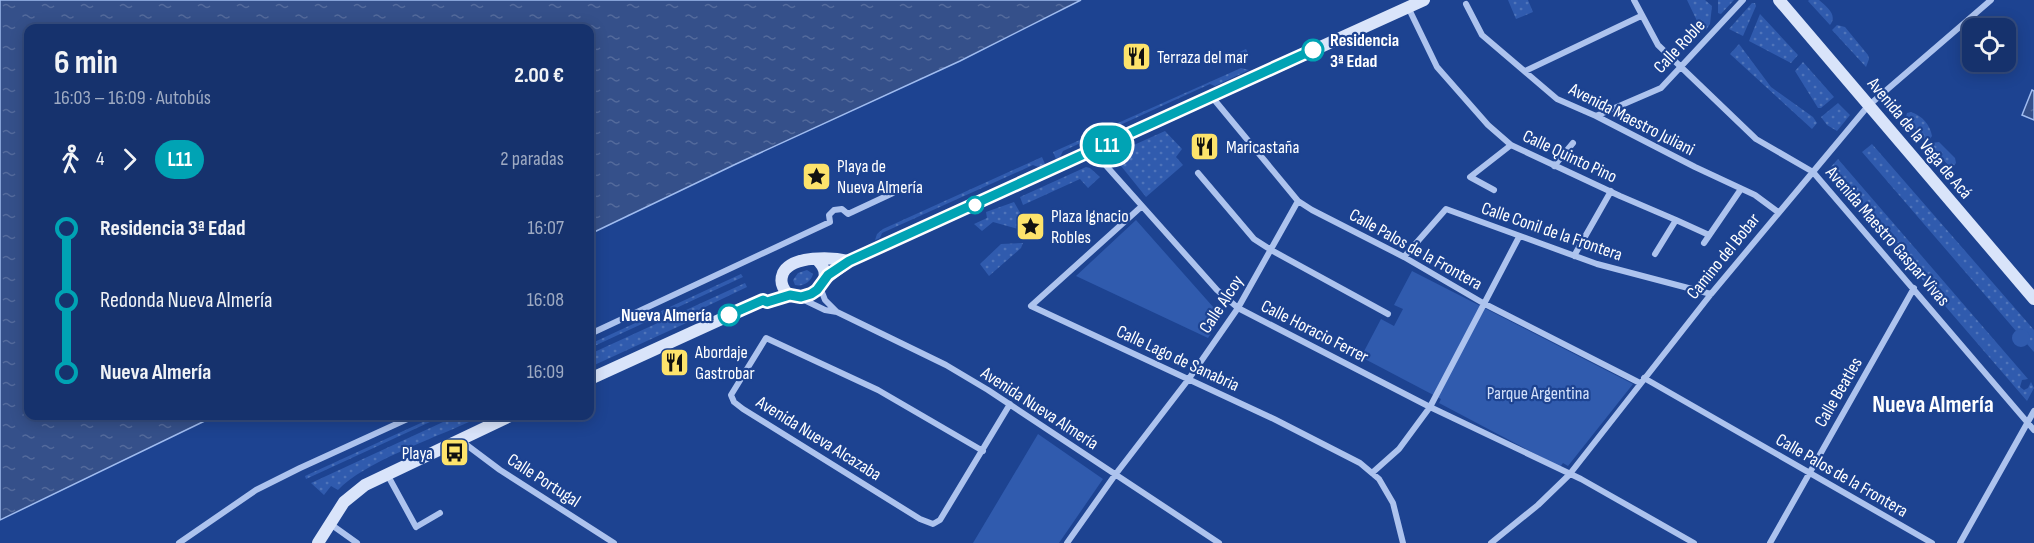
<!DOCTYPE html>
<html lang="es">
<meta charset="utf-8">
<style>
body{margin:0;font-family:"Sofia Sans Condensed",sans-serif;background:#1f3a72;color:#f1f3f6;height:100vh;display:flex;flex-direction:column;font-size:22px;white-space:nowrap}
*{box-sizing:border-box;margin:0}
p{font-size:20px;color:#9eaac2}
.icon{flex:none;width:33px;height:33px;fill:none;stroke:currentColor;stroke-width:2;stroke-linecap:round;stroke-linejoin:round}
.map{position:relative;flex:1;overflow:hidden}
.drawer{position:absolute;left:24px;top:24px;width:570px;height:396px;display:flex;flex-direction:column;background:#16326d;border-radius:12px;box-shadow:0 3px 15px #0003,0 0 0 2px #354d80}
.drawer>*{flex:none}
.badge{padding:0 12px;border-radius:20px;font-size:21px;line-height:39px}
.fabs{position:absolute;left:1962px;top:18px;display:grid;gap:12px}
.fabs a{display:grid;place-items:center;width:54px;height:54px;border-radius:12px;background:#16326d;box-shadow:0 3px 15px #0003,0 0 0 2px #354d80;font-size:30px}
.map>.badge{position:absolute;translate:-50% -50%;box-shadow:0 0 0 3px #fff}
.legs{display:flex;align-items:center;gap:9px;height:66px;padding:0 30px;font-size:20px}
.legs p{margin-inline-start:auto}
.summary{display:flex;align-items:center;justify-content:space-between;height:102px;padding:0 30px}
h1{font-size:33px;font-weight:700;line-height:45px}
ul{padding:0 30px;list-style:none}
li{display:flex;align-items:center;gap:21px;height:72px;font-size:22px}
li i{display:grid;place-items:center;width:9px;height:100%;margin:0 8px;background:currentColor}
li i::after{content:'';width:15px;height:15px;margin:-8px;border:4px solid;border-radius:50%;background:#16326d}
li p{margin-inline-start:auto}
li:first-child i{background:linear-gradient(#0000 50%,currentColor 0)}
li:last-child i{background:linear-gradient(currentColor 50%,#0000 0)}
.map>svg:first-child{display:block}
.grass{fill:url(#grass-dots)}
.park{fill:#305bae}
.water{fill:url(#water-ripples);stroke:#a0bcf0;stroke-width:1.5}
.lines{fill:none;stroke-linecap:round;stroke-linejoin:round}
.street{stroke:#adc3ee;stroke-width:6}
.secondary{stroke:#d9e4fa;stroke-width:12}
.line-1-casing{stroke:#fff;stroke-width:14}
.line-1{stroke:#00a3b4;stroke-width:9}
.stop-1-dot{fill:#fff;stroke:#00a3b4;stroke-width:3}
.labels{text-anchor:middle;stroke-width:4.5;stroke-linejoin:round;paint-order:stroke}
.stop-label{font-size:18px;font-weight:bold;fill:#fff;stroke:#1d4391;text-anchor:start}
.street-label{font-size:18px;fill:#fff;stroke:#1d4391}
.poi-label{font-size:18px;fill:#fff;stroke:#1d4391;text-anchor:start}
.park-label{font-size:18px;fill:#d3e0fa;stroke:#1d4391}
.district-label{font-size:24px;font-weight:bold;fill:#fff;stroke:#1d4391}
</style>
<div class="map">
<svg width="2034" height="543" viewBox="0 0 2034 543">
<defs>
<pattern id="grass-dots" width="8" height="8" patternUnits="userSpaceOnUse" patternTransform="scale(1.5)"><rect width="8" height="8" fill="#305bae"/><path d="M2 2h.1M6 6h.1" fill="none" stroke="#4f74ba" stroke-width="1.8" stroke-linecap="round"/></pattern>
<pattern id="water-ripples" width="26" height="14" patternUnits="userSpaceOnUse" patternTransform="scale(1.5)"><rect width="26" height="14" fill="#35508a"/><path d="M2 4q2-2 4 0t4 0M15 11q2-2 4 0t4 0" fill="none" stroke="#536a9c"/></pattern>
</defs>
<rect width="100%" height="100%" fill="#1d4391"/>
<!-- grass -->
<path class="grass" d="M1508 0H1528L1533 12 1516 19Z
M1687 0H1705L1712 6 1710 24 1706 30 1698 23Z
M1718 0H1734L1721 14 1718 13Z
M1809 0H1819C1827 7 1838 15 1830 25L1808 1Z
M1752 3H1755L1756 6 1743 36 1729 29Z
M1760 14 1798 55 1791 63 1749 41Z
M1837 25 1845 27 1868 55 1869 59 1866 67 1832 30Z
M1739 44 1771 87 1813 117 1817 123 1812 129 1730 54Z
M1246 49 1250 57 1229 61 1224 59Z
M1803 62 1834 97 1821 108H1818L1795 71Z
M1241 68 1249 70 1215 86 1210 84 1063 151 1060 157 1056 159 1053 152Z
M1838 103 1850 115 1837 131 1827 125 1821 117Z
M1911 112C1923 116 1930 125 1932 136L1930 139 1925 140 1906 117 1907 113Z
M1165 131 1182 149 1176 157 1183 165 1146 197 1113 156 1116 153Z
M1939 142 1955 158 1956 163 1953 167 1949 166 1931 146V143Z
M1872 144 2034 330V352L2027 344 2029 339 2022 329 2016 331 1862 152Z
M1042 157 1045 164 1038 167 1033 165 882 233 880 238 875 240 877 234 883 229Z
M1838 159 2028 379 2022 380 2020 387 2024 390 2028 388 2031 382 2034 388 2027 401 1828 170Z
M1086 167 1090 168 1100 177 1088 188 1080 179 1023 205 1020 197Z
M1014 202 1027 225 1022 230 993 222 982 231 974 224 987 218 986 212Z
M1023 243 1021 248 989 276 980 264 1001 244Z
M807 270 813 274C811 282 803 287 795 285L793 280 798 273Z
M741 274 743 277 590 348V344Z
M745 283 747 287 699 310 695 319 590 367V354Z
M436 416H443L306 479 305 476Z
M456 416H466L469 422C434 438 363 463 338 490L331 486 324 495 311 483Z"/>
<!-- park -->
<path class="park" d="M1136 220 1222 317 1208 338 1076 276Z
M1412 271 1633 384 1568 466 1563 463 1560 467 1439 403 1441 399 1361 357 1381 319 1394 326 1403 309 1394 305Z
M2012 338a9 9 0 1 1 18 0a9 9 0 1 1-18 0Z
M1038 434 1103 479 1059 543H973Z"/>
<!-- water -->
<path class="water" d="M0 0H1081L960 61 736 164 590 234V28H28V416H215L0 520Z
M2032 90 2034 91V120L2022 115Z"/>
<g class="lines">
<!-- street -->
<path class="street" d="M1634 0 1658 45 1756 139 1813 172 2034 430
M1466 4 1482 35 1557 99 1596 116 1695 167 1755 195 1778 212
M1408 7 1437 67 1488 125 1511 145 1620 196 1676 220 1655 254
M1525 71 1641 16
M1212 97 1298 201 1312 210 1404 257 1483 303 1640 383
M1596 116 1661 88 1743 0
M1093 151 1217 290 1238 308 1430 407 1581 479 1694 543
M1554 166 1573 143
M1198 173 1254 239 1271 250 1388 314
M1494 190 1470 177 1511 145
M1142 206 1031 306 1274 419 1360 463 1379 479 1393 503 1403 543
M1676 220 1709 235
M1704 243 1741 189
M1574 256 1611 191
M1404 257 1446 209 1597 264 1711 294
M820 287 825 300 837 312 946 365 988 390 1219 543
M800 298 825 310 837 312
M590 334 830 222 829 215 834 210 842 209 848 214 893 193
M1644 378 1932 543
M460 440 500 470 614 543
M983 451 878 390 766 338 731 395 734 402 743 409 920 519 933 524 940 520 1010 404
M1372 473 1399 449 1430 407 1519 237
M387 474 416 527 440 513
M329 523 357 543
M179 543 256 490 300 468 414 416
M1067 543 1115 475 1188 380 1238 308 1298 201
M1491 543 1538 505 1569 475 1711 294 1868 106 1991 0
M1770 543 1914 288
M1960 543 2034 411"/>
<!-- secondary -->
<path class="secondary" d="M1779 0 2034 299
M816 259C845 283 793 312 783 287 781 283 781 278 783 273 792 255 832 257 849 261
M824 280 849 261 1424 0
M590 379 763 300 767 302 790 295
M318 543 344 502 365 485 510 416"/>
</g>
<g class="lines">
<defs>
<path id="line-1" d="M729 315 763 300 767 302 790 295 801 297 811 294 817 290 828 275 849 261 1313 50"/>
</defs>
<!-- line-1 casing -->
<use href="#line-1" class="line-1-casing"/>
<!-- line-1 -->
<use href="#line-1" class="line-1"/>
</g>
<!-- icons -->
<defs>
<symbol id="restaurant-square" viewBox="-11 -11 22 22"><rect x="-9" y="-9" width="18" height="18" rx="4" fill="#fde36b" stroke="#1d4391"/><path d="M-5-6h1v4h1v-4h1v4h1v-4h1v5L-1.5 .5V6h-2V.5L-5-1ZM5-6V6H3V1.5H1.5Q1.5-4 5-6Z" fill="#111"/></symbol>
<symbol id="sight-square" viewBox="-11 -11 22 22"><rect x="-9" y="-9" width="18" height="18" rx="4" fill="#fde36b" stroke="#1d4391"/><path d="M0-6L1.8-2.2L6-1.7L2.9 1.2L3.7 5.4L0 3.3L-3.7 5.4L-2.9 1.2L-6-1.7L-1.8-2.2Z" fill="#111"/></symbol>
<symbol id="bus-square" viewBox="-11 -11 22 22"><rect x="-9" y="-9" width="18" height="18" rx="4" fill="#fde36b" stroke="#1d4391"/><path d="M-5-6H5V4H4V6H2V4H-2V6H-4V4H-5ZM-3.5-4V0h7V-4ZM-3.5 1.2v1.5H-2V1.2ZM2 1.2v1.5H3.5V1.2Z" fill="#111"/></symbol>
</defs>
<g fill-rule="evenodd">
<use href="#restaurant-square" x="1120" y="40" width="33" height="33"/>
<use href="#restaurant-square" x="1188" y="130" width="33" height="33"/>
<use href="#sight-square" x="800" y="160" width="33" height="33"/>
<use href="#sight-square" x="1014" y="210" width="33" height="33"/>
<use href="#restaurant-square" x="658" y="346" width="33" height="33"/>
<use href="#bus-square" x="438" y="436" width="33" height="33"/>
</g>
<!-- markers -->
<g class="stop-1-dot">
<circle cx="1313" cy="50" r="10"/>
<circle cx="975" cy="205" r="8"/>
<circle cx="729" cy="315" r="10"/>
</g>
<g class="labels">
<!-- stop labels -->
<g class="stop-label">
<text x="1330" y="46">Residencia<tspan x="1330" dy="21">3ª Edad</tspan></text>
<text x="712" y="321" text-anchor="end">Nueva Almería</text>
</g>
<!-- street labels -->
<g class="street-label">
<text transform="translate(1679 46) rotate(-47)" y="6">Calle Roble</text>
<text transform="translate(1632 119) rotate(27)" y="6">Avenida Maestro Juliani</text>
<text transform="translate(1920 138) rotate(50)" y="6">Avenida de la Vega de Acá</text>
<text transform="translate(1570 156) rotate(25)" y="6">Calle Quinto Pino</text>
<text transform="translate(1552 231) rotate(19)" y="6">Calle Conil de la Frontera</text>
<text transform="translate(1888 236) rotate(49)" y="6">Avenida Maestro Gaspar Vivas</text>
<text transform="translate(1416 249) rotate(29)" y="6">Calle Palos de la Frontera</text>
<text transform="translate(1723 256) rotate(-51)" y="6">Camino del Bobar</text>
<text transform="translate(1221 304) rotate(-57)" y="6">Calle Alcoy</text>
<text transform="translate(1315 331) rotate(27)" y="6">Calle Horacio Ferrer</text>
<text transform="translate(1178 358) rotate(25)" y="6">Calle Lago de Sanabria</text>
<text transform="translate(1838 392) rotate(-60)" y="6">Calle Beatles</text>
<text transform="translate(1040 408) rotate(33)" y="6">Avenida Nueva Almería</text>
<text transform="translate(819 438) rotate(32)" y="6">Avenida Nueva Alcazaba</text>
<text transform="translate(1842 475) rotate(30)" y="6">Calle Palos de la Frontera</text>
<text transform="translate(544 480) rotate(33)" y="6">Calle Portugal</text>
</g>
<!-- poi labels -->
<g class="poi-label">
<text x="1157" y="63">Terraza del mar</text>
<text x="1226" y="153">Maricastaña</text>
<text x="837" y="172">Playa de<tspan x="837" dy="21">Nueva Almería</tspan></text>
<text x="1051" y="222">Plaza Ignacio<tspan x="1051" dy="21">Robles</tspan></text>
<text x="695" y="358">Abordaje<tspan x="695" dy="21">Gastrobar</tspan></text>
<text x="433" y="459" text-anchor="end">Playa</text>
</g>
<!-- park labels -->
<g class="park-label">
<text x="1538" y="399">Parque Argentina</text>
</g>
<!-- district labels -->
<g class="district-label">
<text x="1933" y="412">Nueva Almería</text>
</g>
</g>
</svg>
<div class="fabs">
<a><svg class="icon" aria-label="locate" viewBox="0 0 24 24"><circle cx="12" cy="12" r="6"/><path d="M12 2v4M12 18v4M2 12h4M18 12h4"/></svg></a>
</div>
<b class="badge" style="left:1107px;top:145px;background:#00a3b4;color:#fff">L11</b>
<section class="drawer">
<div class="summary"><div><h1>6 min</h1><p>16:03 – 16:09 · Autobús</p></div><b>2.00 €</b></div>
<div class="legs"><svg class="icon" aria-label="walk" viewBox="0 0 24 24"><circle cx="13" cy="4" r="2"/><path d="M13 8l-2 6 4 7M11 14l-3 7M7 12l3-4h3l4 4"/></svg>4<svg class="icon" aria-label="forward" viewBox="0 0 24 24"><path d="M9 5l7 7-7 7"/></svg><b class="badge" style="background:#00a3b4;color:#fff">L11</b><p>2 paradas</p></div>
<ul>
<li><i style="color:#00a3b4"></i><b>Residencia 3ª Edad</b><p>16:07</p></li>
<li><i style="color:#00a3b4"></i><span>Redonda Nueva Almería</span><p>16:08</p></li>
<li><i style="color:#00a3b4"></i><b>Nueva Almería</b><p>16:09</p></li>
</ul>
</section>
</div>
